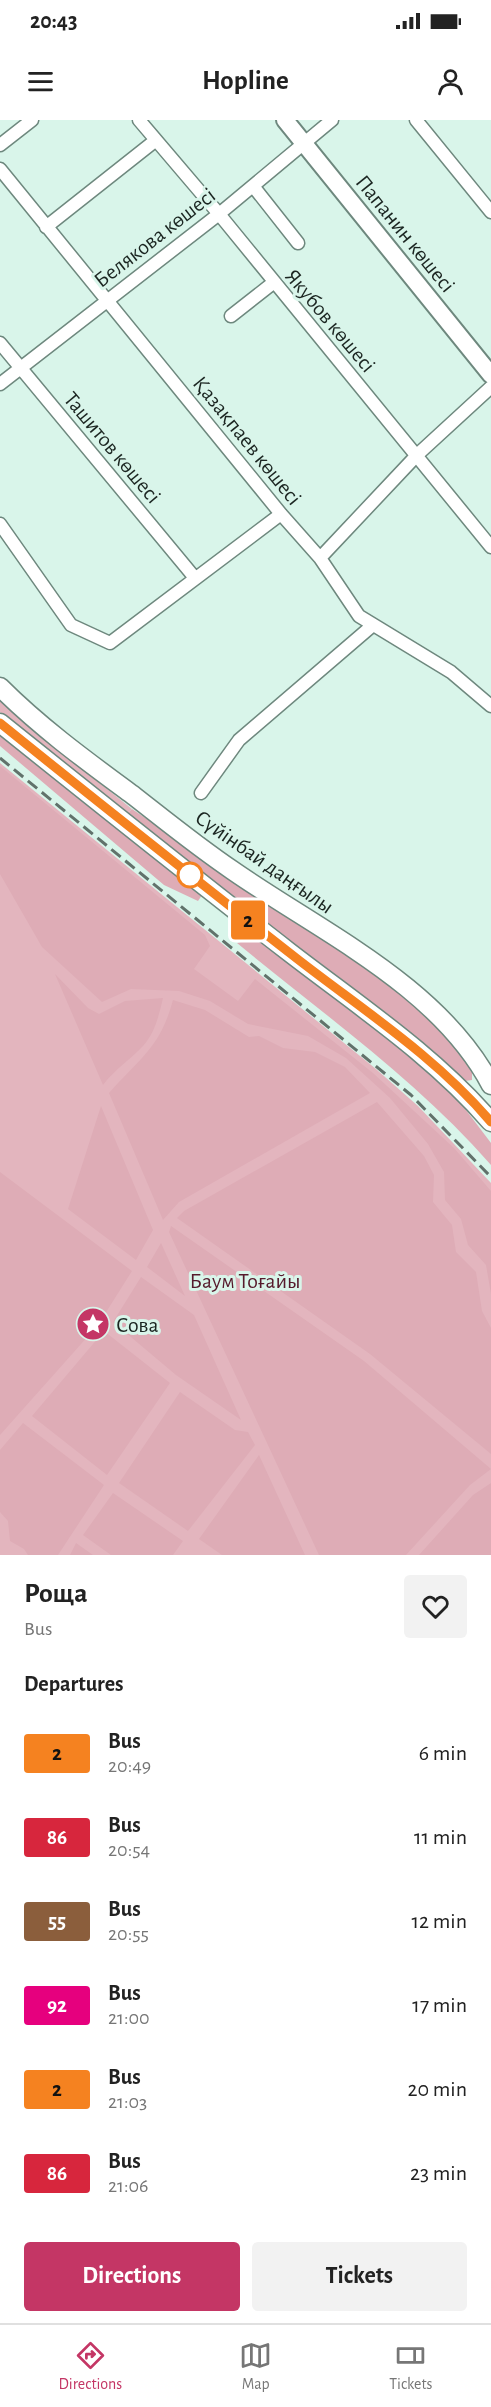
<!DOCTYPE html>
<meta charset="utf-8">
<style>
body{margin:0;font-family:"Alegreya Sans",sans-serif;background:#f2f2f2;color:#222;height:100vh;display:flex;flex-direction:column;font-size:22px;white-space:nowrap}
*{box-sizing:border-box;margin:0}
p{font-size:20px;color:#767676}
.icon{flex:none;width:33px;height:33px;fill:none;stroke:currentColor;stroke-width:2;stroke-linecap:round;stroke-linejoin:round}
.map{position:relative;height:1435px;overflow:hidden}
.sheet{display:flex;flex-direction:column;background:#fff;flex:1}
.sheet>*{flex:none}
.badge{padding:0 12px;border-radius:4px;font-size:21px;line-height:39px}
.map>.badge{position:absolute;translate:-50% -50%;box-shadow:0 0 0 3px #fff}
h2{padding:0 24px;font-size:22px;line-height:54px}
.round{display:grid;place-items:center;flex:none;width:63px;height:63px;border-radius:6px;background:#f2f2f2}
.headline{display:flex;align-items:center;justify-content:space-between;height:102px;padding:0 24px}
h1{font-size:28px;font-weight:700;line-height:45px}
.action{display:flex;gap:12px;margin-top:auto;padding:12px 24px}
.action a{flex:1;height:69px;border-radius:6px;background:#c43665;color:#fff;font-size:24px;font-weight:700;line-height:69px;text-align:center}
.action a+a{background:#f2f2f2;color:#222}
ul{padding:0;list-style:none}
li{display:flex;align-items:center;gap:18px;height:84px;padding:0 24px}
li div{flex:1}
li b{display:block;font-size:22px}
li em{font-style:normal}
li .badge{min-width:66px;font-weight:700;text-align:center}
.status{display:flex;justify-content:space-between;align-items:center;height:42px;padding:0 30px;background:#fff;direction:ltr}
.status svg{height:16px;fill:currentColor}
header{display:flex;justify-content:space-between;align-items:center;height:78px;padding:0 24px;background:#fff;font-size:27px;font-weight:700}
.menu{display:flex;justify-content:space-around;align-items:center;height:84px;border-top:2px solid #e0e0e0;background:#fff;font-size:16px;color:#767676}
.menu a{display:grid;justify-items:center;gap:3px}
.menu .active{color:#c43665}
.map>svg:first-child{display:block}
.green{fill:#e3b5be}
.forest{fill:#deacb6}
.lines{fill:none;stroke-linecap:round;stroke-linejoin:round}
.street-casing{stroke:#6e887e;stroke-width:15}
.secondary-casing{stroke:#6e887e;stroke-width:20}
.primary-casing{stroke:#6e887e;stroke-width:21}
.street{stroke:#fff;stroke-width:12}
.secondary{stroke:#fff;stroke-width:16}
.primary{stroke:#fff;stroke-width:18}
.rail{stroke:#61726b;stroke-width:3;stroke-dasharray:12 6;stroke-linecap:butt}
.line-casing{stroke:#fff;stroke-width:14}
.line{stroke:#f58220;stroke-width:9}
.stop-dot{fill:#fff;stroke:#f58220;stroke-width:3}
.labels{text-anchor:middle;stroke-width:6;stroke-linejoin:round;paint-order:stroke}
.street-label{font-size:22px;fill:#1b2521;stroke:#d9f5ea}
.park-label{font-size:22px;fill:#561a2c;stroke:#d9f5ea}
.poi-label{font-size:22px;fill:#1b2521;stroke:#d9f5ea;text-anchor:start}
</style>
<div class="status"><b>20:43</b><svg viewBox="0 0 49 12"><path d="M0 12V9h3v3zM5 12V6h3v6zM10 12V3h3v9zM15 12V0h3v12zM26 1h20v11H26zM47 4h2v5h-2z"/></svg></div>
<header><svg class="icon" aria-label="menu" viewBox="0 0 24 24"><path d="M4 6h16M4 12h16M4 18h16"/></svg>Hopline<svg class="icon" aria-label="person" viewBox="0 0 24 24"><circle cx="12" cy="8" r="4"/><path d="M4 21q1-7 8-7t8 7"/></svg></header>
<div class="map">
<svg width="491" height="1435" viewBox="0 0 491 1435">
<rect width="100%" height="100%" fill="#d9f5ea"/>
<!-- green -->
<path class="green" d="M0 574 55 627 132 689 127 694 43 631 0 592Z
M0 643 376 949 418 986 491 1063V1435H0Z"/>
<!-- forest -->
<path class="forest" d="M0 608 202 775 198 781 164 765 0 626Z
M0 646 205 815 210 826 194 849 238 881 255 859 373 953 454 1028 491 1071V1174L486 1145 468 1125 461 1099 445 1080 444 1052 428 1024 390 978 346 938 308 916 248 904 210 881 179 871 131 869 102 882 42 827 0 754Z
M132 689 418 882 457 926 472 950V960L465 961 420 923 127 694Z
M256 818 447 965 491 1023V1045C418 961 323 894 237 823Z
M55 854 88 888 99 894 125 881 163 878C159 895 155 913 143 926 130 940 115 949 103 965Z
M173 880 205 890 249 917 259 916 283 928 315 932 345 947 370 973 179 1082 163 1100 109 973C140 938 160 928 173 880Z
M377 982 424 1036 434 1055 433 1082 452 1105 456 1132 476 1152 482 1191 491 1208V1334L370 1234 177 1098 184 1091Z
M101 986 153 1110 136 1140 68 1089Z
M0 1052 132 1151 98 1205 0 1315Z
M171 1106 364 1241 491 1349 470 1365 406 1435H319L169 1112Z
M161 1123 185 1176 147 1147Z
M141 1157 194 1195 241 1300 176 1255 113 1202Z
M104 1211 170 1263 107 1355 32 1296Z
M180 1272 235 1310 248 1312 255 1325 188 1411 119 1363Z
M23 1303 104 1365 58 1435H28L24 1429 10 1421 8 1401 0 1392V1330Z
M259 1335 305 1435H222L199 1419Z
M491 1363V1435H419L473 1375Z
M113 1373 183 1421 173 1435H111L83 1415Z
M76 1423 93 1435H70Z"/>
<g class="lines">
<defs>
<path id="street" d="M139 0 219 94 491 427
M416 0 491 92
M0 25 32 0
M0 49 281 394 320 438 359 496 451 552 491 586
M253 66 298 123
M46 107 156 20
M231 196 273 163
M0 223 195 458
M0 264 219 94 332 0
M0 404 71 505 110 523 281 394
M320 438 417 335 491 267
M201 673 239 620 373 505"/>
<path id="secondary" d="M285 0 491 255"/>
<path id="primary" d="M0 567C41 608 88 642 134 676 166 701 198 727 232 750 321 812 439 866 491 965
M0 603C96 680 192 757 289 832 359 886 433 935 491 1002"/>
</defs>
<!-- street casing -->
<use href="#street" class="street-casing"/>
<!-- secondary casing -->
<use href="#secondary" class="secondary-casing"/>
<!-- primary casing -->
<use href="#primary" class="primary-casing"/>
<!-- street -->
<use href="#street" class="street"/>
<!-- secondary -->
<use href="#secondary" class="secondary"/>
<!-- primary -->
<use href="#primary" class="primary"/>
<!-- rail -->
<path class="rail" d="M0 638 411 975 491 1057"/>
</g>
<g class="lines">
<defs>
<path id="line" d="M0 603C99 683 199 762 300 841 366 892 437 938 491 1002"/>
</defs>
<!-- line casing -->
<use href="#line" class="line-casing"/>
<!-- line -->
<use href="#line" class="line"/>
</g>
<!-- icons -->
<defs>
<symbol id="sight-disc" viewBox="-11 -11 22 22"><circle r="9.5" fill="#c43665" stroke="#d9f5ea"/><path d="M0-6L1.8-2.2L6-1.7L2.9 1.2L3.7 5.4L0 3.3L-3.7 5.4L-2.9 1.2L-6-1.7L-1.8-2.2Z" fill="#fff"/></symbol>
</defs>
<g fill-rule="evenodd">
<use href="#sight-disc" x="74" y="1185" width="38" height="38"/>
</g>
<!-- markers -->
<circle class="stop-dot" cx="190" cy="755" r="12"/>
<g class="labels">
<!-- street labels -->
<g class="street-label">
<text transform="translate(406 113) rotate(51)" y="8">Папанин көшесі</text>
<text transform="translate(154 117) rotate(-38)" y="8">Белякова көшесі</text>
<text transform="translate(331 200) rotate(50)" y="8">Якубов көшесі</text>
<text transform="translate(248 320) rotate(51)" y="8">Қазақпаев көшесі</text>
<text transform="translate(113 327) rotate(50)" y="8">Ташитов көшесі</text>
<text transform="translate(265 741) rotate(35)" y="8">Сүйінбай даңғылы</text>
</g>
<!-- park labels -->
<g class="park-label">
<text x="245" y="1168">Баум Тоғайы</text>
</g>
<!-- poi labels -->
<g class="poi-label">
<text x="116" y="1212">Сова</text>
</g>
</g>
</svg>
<b class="badge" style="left:248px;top:800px;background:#f58220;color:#111">2</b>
</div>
<section class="sheet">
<div class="headline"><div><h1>Роща</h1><p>Bus</p></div><a class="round"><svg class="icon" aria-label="heart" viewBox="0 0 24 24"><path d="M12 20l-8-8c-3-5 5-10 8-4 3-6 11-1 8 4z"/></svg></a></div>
<h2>Departures</h2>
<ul>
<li><span class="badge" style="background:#f58220;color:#111">2</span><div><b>Bus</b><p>20:49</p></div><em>6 min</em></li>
<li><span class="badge" style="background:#d7263d;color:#fff">86</span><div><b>Bus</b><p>20:54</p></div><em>11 min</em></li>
<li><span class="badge" style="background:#8b5e3c;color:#fff">55</span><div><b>Bus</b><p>20:55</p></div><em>12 min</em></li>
<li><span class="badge" style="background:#e6007e;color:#fff">92</span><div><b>Bus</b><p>21:00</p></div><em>17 min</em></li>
<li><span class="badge" style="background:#f58220;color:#111">2</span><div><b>Bus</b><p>21:03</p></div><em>20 min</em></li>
<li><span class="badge" style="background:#d7263d;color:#fff">86</span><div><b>Bus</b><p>21:06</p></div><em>23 min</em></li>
</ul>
<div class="action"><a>Directions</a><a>Tickets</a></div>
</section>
<nav class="menu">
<a class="active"><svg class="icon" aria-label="directions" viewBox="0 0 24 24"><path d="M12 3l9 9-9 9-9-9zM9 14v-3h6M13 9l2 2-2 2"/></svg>Directions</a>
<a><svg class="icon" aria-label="map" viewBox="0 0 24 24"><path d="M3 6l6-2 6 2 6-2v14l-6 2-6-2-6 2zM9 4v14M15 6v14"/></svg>Map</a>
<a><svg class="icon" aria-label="tickets" viewBox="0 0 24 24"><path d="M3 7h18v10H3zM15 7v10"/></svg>Tickets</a>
</nav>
